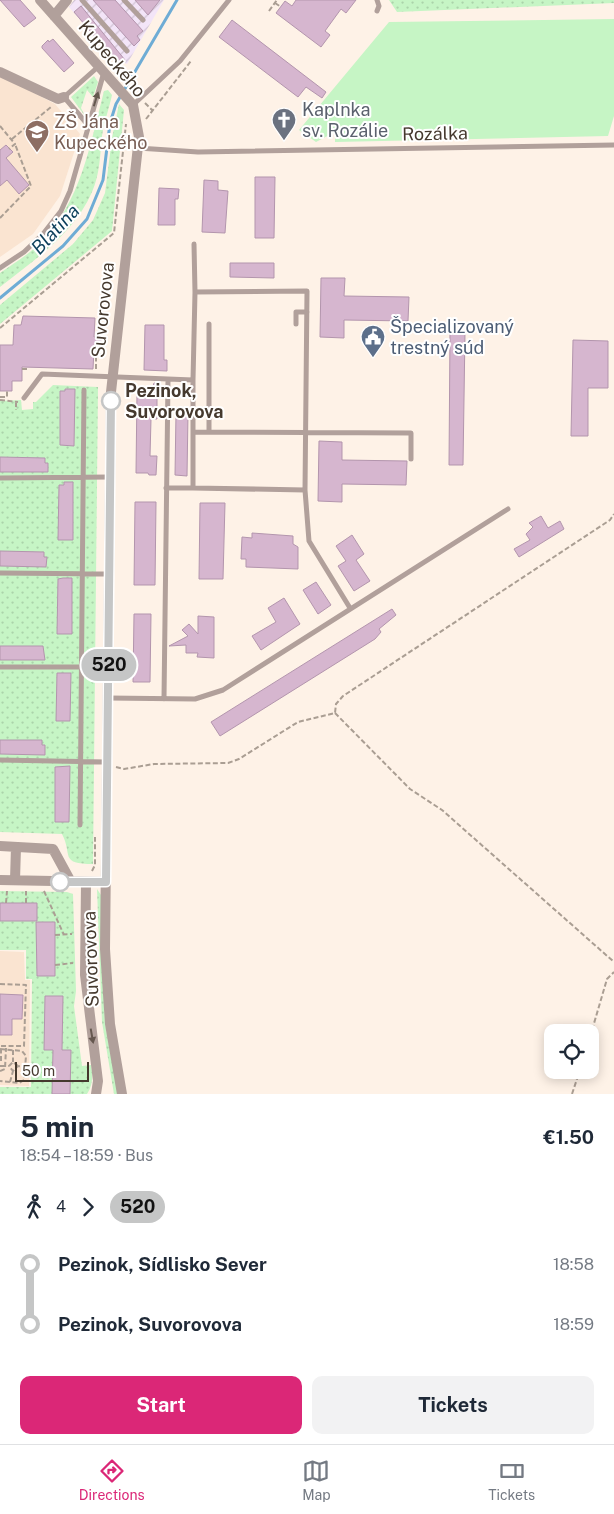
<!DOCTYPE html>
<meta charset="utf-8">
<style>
body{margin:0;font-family:"Public Sans",sans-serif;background:#f2f2f3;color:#1f2937;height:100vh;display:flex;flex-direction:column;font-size:19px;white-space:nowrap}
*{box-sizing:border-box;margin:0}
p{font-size:16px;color:#747a83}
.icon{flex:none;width:28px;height:28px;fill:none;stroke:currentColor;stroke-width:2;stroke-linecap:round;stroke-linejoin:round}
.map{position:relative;height:1094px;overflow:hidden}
.side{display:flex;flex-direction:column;background:#fff;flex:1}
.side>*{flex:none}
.badge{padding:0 10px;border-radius:16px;font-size:18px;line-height:32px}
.tools{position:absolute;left:544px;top:1024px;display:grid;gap:10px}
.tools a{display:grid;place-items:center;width:55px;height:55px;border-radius:10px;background:#fff;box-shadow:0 2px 12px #0003;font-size:25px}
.scale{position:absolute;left:15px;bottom:12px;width:74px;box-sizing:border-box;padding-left:5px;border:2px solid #45392e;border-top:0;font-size:14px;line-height:18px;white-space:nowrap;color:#45392e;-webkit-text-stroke:4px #fff;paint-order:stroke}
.map>.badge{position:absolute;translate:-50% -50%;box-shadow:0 0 0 2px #fff}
.legs{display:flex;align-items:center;gap:8px;height:55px;padding:0 20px;font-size:16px}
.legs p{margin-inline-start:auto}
.summary{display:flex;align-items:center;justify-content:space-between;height:85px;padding:0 20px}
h1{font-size:28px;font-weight:700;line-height:38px}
.action{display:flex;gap:10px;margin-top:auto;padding:10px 20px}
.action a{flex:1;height:58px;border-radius:10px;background:#db2777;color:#fff;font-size:20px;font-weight:700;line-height:58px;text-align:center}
.action a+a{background:#f2f2f3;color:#1f2937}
ul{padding:0 20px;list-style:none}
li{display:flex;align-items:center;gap:18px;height:60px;font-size:19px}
li i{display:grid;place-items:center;width:8px;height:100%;margin:0 6px;background:currentColor}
li i::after{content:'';width:12px;height:12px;margin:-6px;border:4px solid;border-radius:50%;background:#fff}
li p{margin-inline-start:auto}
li:first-child i{background:linear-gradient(#0000 50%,currentColor 0)}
li:last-child i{background:linear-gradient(currentColor 50%,#0000 0)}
.tabs{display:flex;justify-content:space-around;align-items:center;height:70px;border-top:1px solid #e0e1e3;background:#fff;font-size:14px;color:#747a83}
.tabs a{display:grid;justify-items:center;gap:2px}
.tabs .on{color:#db2777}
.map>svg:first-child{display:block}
.industrial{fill:url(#industrial-furrows)}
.built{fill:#fae4d1}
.green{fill:url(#green-dots)}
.pitch{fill:#c6f5c5}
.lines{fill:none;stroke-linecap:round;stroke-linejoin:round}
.stream{stroke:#6eacd5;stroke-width:3}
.building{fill:#d6b6cf;stroke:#b395ad}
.path{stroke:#aa9e93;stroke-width:2;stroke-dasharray:5 2.5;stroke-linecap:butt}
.service{stroke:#b1a09b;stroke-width:5}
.minor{stroke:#b1a09b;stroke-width:10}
.oneway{fill:#65584f}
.line-1-casing{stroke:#fff;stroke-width:11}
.line-1{stroke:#c5c6c6;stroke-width:8}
.stop-1-dot{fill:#fff;stroke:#c5c6c6;stroke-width:2.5}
.labels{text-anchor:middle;stroke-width:4;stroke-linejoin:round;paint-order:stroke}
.street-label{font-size:18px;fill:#45392e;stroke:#fff}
.worship-label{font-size:18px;fill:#5b616d;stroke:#fff;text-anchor:start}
.education-label{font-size:18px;fill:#785e54;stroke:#fff;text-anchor:start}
.service-label{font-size:18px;fill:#4e5e75;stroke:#fff;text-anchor:start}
.stop-label{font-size:18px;font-weight:bold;fill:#45392e;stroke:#fff;text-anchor:start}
.water-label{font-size:19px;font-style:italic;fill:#0c3f5b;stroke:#fff}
</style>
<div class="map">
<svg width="614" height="1094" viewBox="0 0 614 1094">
<defs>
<pattern id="industrial-furrows" width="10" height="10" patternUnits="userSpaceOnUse" patternTransform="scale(1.25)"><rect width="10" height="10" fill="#f3e5f8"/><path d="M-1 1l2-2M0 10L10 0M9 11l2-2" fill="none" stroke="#d2c5d5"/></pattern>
<pattern id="green-dots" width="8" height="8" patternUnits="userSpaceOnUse" patternTransform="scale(1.25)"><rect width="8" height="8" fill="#c6f5c5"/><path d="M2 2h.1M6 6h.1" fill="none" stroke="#abd3aa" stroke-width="1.8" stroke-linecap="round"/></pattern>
</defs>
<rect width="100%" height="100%" fill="#fef2e7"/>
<!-- industrial -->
<path class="industrial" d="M74 0H164L127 64 123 62 119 65 69 7Z"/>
<!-- built -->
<path class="built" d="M0 75 55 104 80 134 60 196 33 234 0 257Z
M0 951 24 952 25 980H30L29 1086 0 1085Z"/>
<!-- green -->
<path class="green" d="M389 0H614V3L397 12Z
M94 76 98 82 93 97 87 90 81 108 85 116 71 97Z
M108 90 112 95C109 109 104 122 102 136 100 155 100 174 92 192 74 234 34 260 0 287V273C13 264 28 255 40 243 81 202 90 145 104 91Z
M119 104 124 110 112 231 0 324V305L73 244 93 220 105 193 112 138Z
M53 385 98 387 93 864C59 864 73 855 62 834L0 832V401L21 400 22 410 33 409V402H36Z
M97 889 101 895 105 1023 118 1094H114L102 1022Z
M0 891 67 892 73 894 76 991 74 1006 82 1066 91 1065C93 1075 93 1085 87 1094H0V1087H31L32 979H26V950H0Z"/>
<!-- pitch -->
<path class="pitch" d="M614 19V116L608 136 335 142V132L316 142 299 130 389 22Z"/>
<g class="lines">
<!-- stream -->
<path class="stream" d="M0 298 63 246 87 219 103 180 110 123 116 104 177 0"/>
</g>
<!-- building -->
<path class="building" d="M0 0H20L36 18 24 27Z
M93 0H115L143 31 137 36 140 40 134 46Z
M135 0H160L148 15Z
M296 0H356L346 13 341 9 325 31 330 35 321 47 276 13 285 1 292 6Z
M81 6 125 60 119 65 74 12Z
M232 20 326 92 322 98 306 87 298 97 219 37Z
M53 39 74 63 64 72 42 48V46L48 40 49 42Z
M6 145 13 152 6 158 29 185 19 194 7 180 0 186V150Z
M255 177H275L274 238H255Z
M204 180 218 181V190L228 191 225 233 202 232Z
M159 188 179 189 178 199H175V225H158Z
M230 263H274V278L230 277Z
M321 278H345L344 296 409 297 408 321 344 320V338L320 337Z
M23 316 95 318 94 337H101V350H94L93 369 22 367V381H12V391H0V345H13L14 325H21Z
M145 325H164V360H167V371L144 370Z
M450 332H465L463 465H449Z
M573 340 608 341V388H588V436H571Z
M154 383H157V419H151L150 456H157L156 475H149L148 473H136L137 392H151Z
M65 389H75L74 446 60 445V391H65Z
M176 413H188L187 476 175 475Z
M319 441 342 442V460L407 461 406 485 342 484V502L318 501Z
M0 457 45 458V463H48V472H0Z
M64 482H73V540H58L59 485H64Z
M135 502H156L155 585H134Z
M200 503H225L223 579H199Z
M541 516 548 528 560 521 564 529 519 557 514 549 530 540 526 534 533 527 529 523Z
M252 533 293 536V544L298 547V569L246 567V559H241L242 537 252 538Z
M352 535 364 554 356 560 370 581 354 591 338 566 346 561 336 546Z
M0 551 44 552V557H47L46 567 0 566Z
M63 578H72V634H57L58 579Z
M316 582 331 605 318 614 303 590Z
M284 598 300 624 261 650 252 636 276 622 268 608Z
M392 609 396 615 379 629 381 632 375 639 220 736 211 722Z
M134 614H151L150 682H133Z
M198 616 214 617V658L197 657 198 653H186V645L169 646 188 636 182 630 189 624 198 634Z
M0 646H43L45 660H0Z
M57 673H71L70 721H56Z
M0 740H42V745H45V755L0 754Z
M70 766 69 822H55V767Z
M0 903H37V921H0Z
M36 922H55V976H37Z
M0 994 23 995 22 1019H12V1035H0Z
M45 996H63L62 1050H71L70 1094H52L53 1050H44Z"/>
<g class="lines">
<!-- path -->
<path class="path" d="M275 3 281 7
M269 11 277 0
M145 103 152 110
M146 119 191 61
M0 126 15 144 9 149
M12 139 51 107
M0 218 31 186 15 144
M106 307H111
M0 328 114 233 126 124
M96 354H103
M22 369H27
M96 369V350
M0 397H7V391
M0 400 18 402
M16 402V410
M335 713 410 789 442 810 614 962
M116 767 124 769 154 764 228 763 239 759 298 722 335 713 336 704 343 696 610 520 614 514
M92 871 95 865V837
M44 891 64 935
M6 903 7 891
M26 903V891
M55 935 72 934
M55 965 73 963
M0 984 26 985 24 1046H0
M590 1037 607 979 614 972
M0 1049 22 1051 26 1056 24 1080 19 1083 0 1081
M13 1050V1062
M1 1061V1049
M0 1066H6
M18 1066 13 1062 9 1066 13 1071 18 1066 26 1067
M0 1071 5 1069 6 1048
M10 1082 13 1071
M572 1094 580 1070"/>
<!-- service -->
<path class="service" d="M82 0 127 51
M124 0 143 20
M377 11 379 6 377 0
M133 105 180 61 229 0
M88 125 64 97 99 66
M138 148 198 152 614 145
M194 244 195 292
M0 268 24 252 43 234 61 211 70 191 104 72
M296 324V312H307
M24 398 42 374 193 380V488H166
M193 432 411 433V459
M209 432V324
M0 478 110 477
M193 488 305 490 307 291 195 292 193 380
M305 490 309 541 350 608
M0 573 109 574
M0 667H109
M108 698 195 699 223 690 508 509
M164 699 168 380
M0 760 106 762
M80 825 84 390"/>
<!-- minor -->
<path class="minor" d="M40 0 133 105 139 137 111 392 105 949 110 1024 122 1094
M54 16 67 0
M0 72 58 99 64 97
M0 846 53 849 71 882
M0 880 106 882
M15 880 16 847
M86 883 85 975 98 1081 96 1094"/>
</g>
<!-- one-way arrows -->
<defs><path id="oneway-solid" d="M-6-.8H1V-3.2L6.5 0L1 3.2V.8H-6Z" transform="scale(1.25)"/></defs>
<g class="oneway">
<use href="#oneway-solid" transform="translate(96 99) rotate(-73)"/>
<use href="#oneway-solid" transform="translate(92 1036) rotate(80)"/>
</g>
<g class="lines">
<defs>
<path id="line-1" d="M60 882H106L111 401"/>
</defs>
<!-- line-1 casing -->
<use href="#line-1" class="line-1-casing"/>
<!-- line-1 -->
<use href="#line-1" class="line-1"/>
</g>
<!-- icons -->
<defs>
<symbol id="church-pin" viewBox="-11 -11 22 30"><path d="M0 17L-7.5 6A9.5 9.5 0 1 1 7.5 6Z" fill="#6b7280" stroke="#fff"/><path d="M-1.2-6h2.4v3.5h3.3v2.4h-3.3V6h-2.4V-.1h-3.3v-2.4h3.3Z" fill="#fff"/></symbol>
<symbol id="school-pin" viewBox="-11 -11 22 30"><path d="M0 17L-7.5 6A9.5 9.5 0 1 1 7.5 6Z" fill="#8d6e63" stroke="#fff"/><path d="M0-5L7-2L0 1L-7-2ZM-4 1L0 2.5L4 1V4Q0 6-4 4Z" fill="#fff"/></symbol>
<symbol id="civic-pin" viewBox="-11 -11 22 30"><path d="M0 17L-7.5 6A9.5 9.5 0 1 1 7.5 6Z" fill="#5c6f8a" stroke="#fff"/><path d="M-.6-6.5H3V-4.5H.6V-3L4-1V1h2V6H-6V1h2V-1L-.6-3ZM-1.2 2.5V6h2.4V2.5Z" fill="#fff"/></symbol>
</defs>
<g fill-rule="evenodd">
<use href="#church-pin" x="270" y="106" width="28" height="38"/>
<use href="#school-pin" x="23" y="118" width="28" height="38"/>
<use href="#civic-pin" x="359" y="323" width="28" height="38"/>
</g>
<!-- markers -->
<g class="stop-1-dot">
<circle cx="111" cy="401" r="9"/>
<circle cx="60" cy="882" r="9"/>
</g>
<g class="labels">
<!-- street labels -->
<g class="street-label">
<text transform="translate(112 59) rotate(50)" y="6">Kupeckého</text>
<text transform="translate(435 134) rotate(-1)" y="6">Rozálka</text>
<text transform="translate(103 310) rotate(-84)" y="6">Suvorovova</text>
<text transform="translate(91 959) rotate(-92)" y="6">Suvorovova</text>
</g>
<!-- worship labels -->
<g class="worship-label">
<text x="302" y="116">Kaplnka<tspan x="302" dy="21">sv. Rozálie</tspan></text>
</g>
<!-- education labels -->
<g class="education-label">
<text x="54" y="128">ZŠ Jána<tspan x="54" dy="21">Kupeckého</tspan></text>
</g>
<!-- service labels -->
<g class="service-label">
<text x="390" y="333">Špecializovaný<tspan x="390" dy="21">trestný súd</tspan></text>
</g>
<!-- stop labels -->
<g class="stop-label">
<text x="125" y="397">Pezinok,<tspan x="125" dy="21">Suvorovova</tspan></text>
</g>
<!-- water labels -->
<g class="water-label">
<text transform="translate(55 229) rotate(-47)" y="7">Blatina</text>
</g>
</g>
</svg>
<div class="tools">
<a><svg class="icon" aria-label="locate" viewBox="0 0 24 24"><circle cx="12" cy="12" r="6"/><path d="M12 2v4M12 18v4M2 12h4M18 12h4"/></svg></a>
</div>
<div class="scale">50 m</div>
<b class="badge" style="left:109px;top:665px;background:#c5c6c6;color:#111">520</b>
</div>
<section class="side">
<div class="summary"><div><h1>5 min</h1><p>18:54 – 18:59 · Bus</p></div><b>€1.50</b></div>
<div class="legs"><svg class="icon" aria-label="walk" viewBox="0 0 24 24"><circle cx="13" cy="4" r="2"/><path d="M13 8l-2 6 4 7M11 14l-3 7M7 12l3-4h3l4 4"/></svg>4<svg class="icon" aria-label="forward" viewBox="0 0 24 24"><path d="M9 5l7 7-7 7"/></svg><b class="badge" style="background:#c5c6c6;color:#111">520</b></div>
<ul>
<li><i style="color:#c5c6c6"></i><b>Pezinok, Sídlisko Sever</b><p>18:58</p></li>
<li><i style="color:#c5c6c6"></i><b>Pezinok, Suvorovova</b><p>18:59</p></li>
</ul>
<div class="action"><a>Start</a><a>Tickets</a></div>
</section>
<nav class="tabs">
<a class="on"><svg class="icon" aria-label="directions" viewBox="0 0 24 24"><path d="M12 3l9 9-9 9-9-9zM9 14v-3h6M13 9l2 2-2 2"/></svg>Directions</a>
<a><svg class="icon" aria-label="map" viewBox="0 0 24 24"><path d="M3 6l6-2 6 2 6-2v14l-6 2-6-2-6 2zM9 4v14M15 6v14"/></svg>Map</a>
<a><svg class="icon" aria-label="tickets" viewBox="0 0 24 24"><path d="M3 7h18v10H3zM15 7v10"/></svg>Tickets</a>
</nav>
